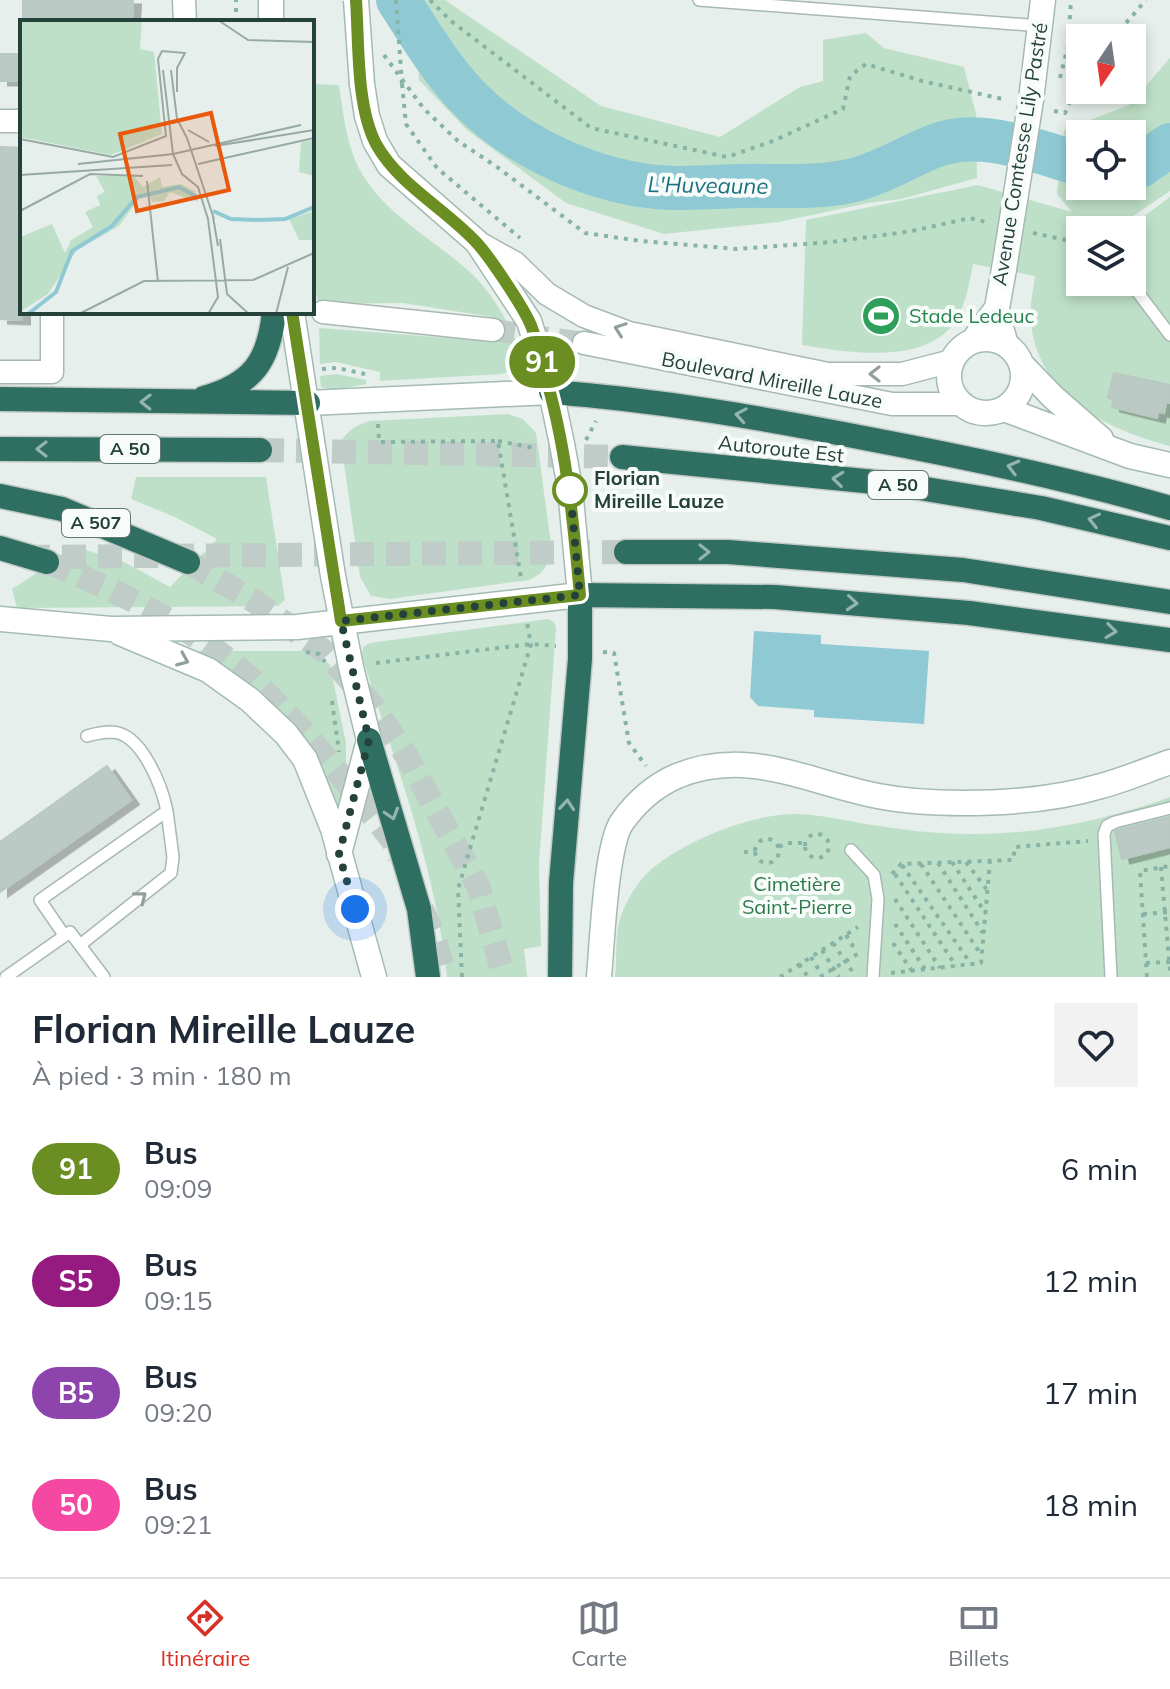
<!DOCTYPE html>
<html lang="fr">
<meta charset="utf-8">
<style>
body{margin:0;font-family:Mulish,sans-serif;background:#f2f2f3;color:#1f2937;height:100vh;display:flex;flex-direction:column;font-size:30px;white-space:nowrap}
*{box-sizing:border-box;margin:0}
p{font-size:26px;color:#747a83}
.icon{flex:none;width:44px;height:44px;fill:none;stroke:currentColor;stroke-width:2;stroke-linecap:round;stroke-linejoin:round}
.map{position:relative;height:977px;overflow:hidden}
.details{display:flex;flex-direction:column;background:#fff;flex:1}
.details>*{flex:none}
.badge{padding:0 16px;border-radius:26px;font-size:28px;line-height:52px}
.needle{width:52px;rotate:193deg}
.fabs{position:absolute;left:1066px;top:24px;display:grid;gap:16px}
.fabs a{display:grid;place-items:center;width:80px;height:80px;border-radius:0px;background:#fff;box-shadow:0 4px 12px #0003;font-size:40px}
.you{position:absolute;width:40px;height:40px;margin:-20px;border:6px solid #fff;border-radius:50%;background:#1a73e8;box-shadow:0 0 0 12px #1a73e833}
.map>.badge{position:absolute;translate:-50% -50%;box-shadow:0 0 0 4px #fff}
.round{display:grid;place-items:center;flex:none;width:84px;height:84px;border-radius:0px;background:#f2f2f3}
.headline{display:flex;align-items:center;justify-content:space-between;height:136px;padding:0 32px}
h1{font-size:38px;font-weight:700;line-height:60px}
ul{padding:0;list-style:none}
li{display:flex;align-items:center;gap:24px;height:112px;padding:0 32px}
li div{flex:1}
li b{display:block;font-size:30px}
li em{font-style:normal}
li .badge{min-width:88px;font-weight:700;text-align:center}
.tab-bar{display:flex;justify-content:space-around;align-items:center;height:112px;border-top:2px solid #e0e1e3;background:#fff;font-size:22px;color:#747a83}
.tab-bar a{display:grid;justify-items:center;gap:4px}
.tab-bar .selected{color:#d93025}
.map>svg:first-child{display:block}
.green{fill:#bfe0c8;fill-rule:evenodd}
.water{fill:#8ec9d4}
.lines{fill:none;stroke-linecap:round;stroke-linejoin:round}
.river{stroke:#8ec9d4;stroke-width:44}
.building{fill:#bbcac4;stroke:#b8c9c2;stroke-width:2;filter:url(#shadow)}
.street-tunnel{stroke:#bfccc8;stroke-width:22;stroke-dasharray:22 11;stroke-linecap:butt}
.highway-tunnel{stroke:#bfccc8;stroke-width:24;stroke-dasharray:24 12;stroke-linecap:butt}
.lane-casing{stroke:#a8b8b2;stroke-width:14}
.street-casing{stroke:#a8b8b2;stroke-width:25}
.secondary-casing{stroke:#a4bbb3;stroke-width:27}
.highway-casing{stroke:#c2cac8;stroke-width:27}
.path{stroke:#86b3a5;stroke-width:4;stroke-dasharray:4 6;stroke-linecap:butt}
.lane{stroke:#fff;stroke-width:11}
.street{stroke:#fff;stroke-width:22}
.secondary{stroke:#fff;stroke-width:24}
.highway{stroke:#2f6f62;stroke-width:24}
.secondary-bridge-casing{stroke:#a4bbb3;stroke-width:27;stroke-linecap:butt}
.path-bridge{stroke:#86b3a5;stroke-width:4;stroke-dasharray:4 6;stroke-linecap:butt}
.secondary-bridge{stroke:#fff;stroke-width:24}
.oneway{stroke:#92a09c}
.oneway2{stroke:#93b5ae}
.line-casing{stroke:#fff;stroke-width:18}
.line{stroke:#6b8e23;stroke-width:12}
.walk{stroke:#24423a;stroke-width:8;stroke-dasharray:0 14.4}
.stop-dot{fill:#fff;stroke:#6b8e23;stroke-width:4}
.labels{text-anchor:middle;stroke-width:8;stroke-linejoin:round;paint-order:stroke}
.shield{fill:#f7fbf9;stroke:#637a73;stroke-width:2}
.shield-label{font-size:18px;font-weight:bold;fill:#24423a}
.street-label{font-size:20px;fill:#24423a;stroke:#f7fbf9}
.leisure-label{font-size:20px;fill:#27864d;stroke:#f7fbf9;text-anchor:start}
.stop-label{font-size:20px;font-weight:bold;fill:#24423a;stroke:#f7fbf9;text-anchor:start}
.park-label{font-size:20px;fill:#2d7a4b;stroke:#f7fbf9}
.water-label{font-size:22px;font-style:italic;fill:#1c6f80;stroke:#f7fbf9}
.inset-river{fill:none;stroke:#8ec9d4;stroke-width:4}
.inset-road{fill:none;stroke:#98aaa4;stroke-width:2}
.view{fill:#e8590c;fill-opacity:0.15;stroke:#e8590c;stroke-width:4}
.inset-edge{fill:none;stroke:#24423a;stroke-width:4}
</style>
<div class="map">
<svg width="1170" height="977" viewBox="0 0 1170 977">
<defs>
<filter id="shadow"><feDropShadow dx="8" dy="4.5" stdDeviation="0" flood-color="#0004"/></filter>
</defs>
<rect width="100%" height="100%" fill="#e6efeb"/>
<!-- green -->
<path class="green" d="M415 0H445L601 106 720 137 800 87 823 81V40L866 33 884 48 964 67 976 114 977 178 901 199 868 203 779 222 664 234 566 203 467 130 419 80Z
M1170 58V191L1124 222 1114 223 1128 228 1170 197V446C1107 430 1040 396 1031 325 1029 308 1033 292 1035 276L973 264C969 284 966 305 954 323 923 366 846 352 802 345L806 220 978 185 1072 212 1057 194 1064 130 1129 105ZM1080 134H1132V186H1080ZM1080 230H1132V282H1080Z
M312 84 339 85C344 118 347 152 366 180 393 220 438 242 472 274 497 298 510 327 524 358L515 370 501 374 380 381V372L336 362 320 364 319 328 501 342 492 317 403 303 318 304 312 268Z
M337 374 366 380V384L334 390 321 387 320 376Z
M508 414 523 419 536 433 551 544C550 563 546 572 529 580L390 599 371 596 360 577 341 442C347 430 357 425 370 421Z
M136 477H266L285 600 278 606 17 608 12 589 77 547 124 562 170 587 217 539 175 517 131 499Z
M548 619 554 622 556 628 539 864 541 946 524 949 527 977H447C436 868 394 760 362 656L363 647 370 643Z
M187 651H316L330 665 346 743V793L337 815 301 741Z
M1170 797V977H615C617 960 615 940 619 923 624 903 638 880 654 867 687 840 752 814 794 814 821 814 846 821 872 825 904 830 937 834 969 834 1037 835 1106 820 1170 797Z"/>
<!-- water -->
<path class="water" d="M754 631 821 635V644L929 651 924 724 814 717V710L758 706 750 697Z"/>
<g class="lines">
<!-- river -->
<path class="river" d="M398 0C419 32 439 66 465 94 515 148 598 185 671 188 694 188 716 187 738 186 777 185 816 189 854 180 882 173 905 158 932 147 979 127 1034 151 1080 164
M1132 167 1140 166 1170 145"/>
</g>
<!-- building -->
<path class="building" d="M23 0H133L132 19 23 22Z
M0 54H22V81H0Z
M0 147 22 148V320L0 319Z
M1114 373 1170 385V403H1166L1164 413 1158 412 1157 418 1112 407 1113 399 1108 398Z
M107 766 131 800 0 892V842Z
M1170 817V847L1122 859 1115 831Z"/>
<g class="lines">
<!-- street-tunnel -->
<path class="street-tunnel" d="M493 330 584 343"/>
<!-- highway-tunnel -->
<path class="highway-tunnel" d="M260 450 622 457
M26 557 626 552
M47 562C103 585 154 608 204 642 278 692 338 772 393 841L399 857
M188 562 254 601 325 652 373 706 406 755 478 886 504 977
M422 909 435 939 445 977"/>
<defs>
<path id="lane" d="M699 0 1041 26
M1130 282 1170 335
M87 736C94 734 104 732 112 732 142 733 162 787 167 811
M851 850 874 875 878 899 873 977
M64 935 40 900 167 811 173 857 171 873 80 945
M6 977 70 932 104 977
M1111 977 1104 834 1107 826 1115 822 1170 808"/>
<path id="street" d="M184 0 185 22
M0 121H22
M477 242 515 263 547 294 584 316 629 333 828 374H902L952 361
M997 308 1007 345
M323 312 493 330
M584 343 892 404H961
M0 372H52V312"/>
<path id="secondary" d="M271 22V0
M1031 100 1043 0
M292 312 333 576 351 667 369 740 339 854
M949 376a37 37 0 1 1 74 0a37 37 0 1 1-74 0Z
M973 341 997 308 1004 269
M1022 365 1053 397 1101 439
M308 403 551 392
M1004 409 1130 456 1170 465
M0 619 111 629 297 627 580 595 570 488 562 444 551 392 529 321 477 242 389 165 375 141 367 116 362 84
M120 633 208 670 250 700 286 734 305 759 333 829 374 977
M599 977C602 944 606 845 622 822 637 801 654 786 677 776 749 747 807 782 878 796 904 801 936 803 963 803 1008 803 1058 799 1101 786 1124 780 1147 770 1170 762"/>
<path id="highway" d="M551 392C658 400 763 418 869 439 970 458 1071 479 1170 508
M204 398C253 384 269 361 274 312
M0 399 308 403
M0 449 260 450
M622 457 895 484 1041 508 1170 538
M0 496 62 509 188 562
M0 548 47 562
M626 552H728L963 570 1170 602
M369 740 419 909 428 977
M560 977 561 883 580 659V595L775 597 969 613 1170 640"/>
</defs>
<!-- lane casing -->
<use href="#lane" class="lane-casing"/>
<!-- street casing -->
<use href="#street" class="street-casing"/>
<!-- secondary casing -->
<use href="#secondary" class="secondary-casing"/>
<!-- highway casing -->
<use href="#highway" class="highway-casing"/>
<!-- path -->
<path class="path" d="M430 0 451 21 591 128 727 157 773 141 843 109 850 76 866 64 922 81 1007 100
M236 22V0
M1113 38 1146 0
M384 55 424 109 458 141 497 167 585 233 641 241 737 249 832 242 912 231 970 218 990 223
M1060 78 1068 46 1071 0
M402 84 406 124 437 168 520 238
M1054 111 1065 113 1080 78
M1033 233 1080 243
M322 369 337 368 365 374
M378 424 379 442 498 441 521 578
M586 440 596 421
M498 441 534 448
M306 652 319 654 325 662
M603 652 614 653 629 743 646 766
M376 663 531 644 556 646
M332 701 339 752
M805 846a12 12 0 1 1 24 0a12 12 0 1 1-24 0Z
M755 851a12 12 0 1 1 24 0a12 12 0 1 1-24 0Z
M779 847 786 843H803
M744 852 755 851
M952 862 986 914
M966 862 987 890
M938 863 983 933
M921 864 980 953
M902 865 971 964
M1161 867 1170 971
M892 874 901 864 1013 860 1015 847 1088 841
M895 874 956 966
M895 899 940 968
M1143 914 1170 912
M895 924 925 969
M846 935 856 951
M833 943 854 974
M893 943 912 971
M822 950 839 977
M811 957 822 975
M1146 963 1170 962
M799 964 808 977
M891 973 981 963 990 861
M462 977 458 889 531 644 527 623
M780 977 858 927
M820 977 859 953
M1147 977 1140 871 1170 866"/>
<!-- lane -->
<use href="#lane" class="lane"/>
<!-- street -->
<use href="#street" class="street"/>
<!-- secondary -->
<use href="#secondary" class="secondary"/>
<!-- highway -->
<use href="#highway" class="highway"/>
<defs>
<path id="secondary-bridge" d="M356 0 362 84
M1004 269 1031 100"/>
</defs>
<!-- secondary-bridge casing -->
<use href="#secondary-bridge" class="secondary-bridge-casing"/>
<!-- path-bridge -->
<path class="path-bridge" d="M396 0 402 84"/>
<!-- secondary-bridge -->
<use href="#secondary-bridge" class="secondary-bridge"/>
</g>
<!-- one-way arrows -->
<defs><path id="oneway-chevron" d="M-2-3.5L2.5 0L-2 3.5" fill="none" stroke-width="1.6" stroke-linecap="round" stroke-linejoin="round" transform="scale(2)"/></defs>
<g class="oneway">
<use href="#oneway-chevron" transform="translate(620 329) rotate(-160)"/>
<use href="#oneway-chevron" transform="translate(875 374) rotate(180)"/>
<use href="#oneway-chevron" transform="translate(183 660) rotate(23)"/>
<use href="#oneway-chevron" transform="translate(141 897) rotate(-38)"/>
</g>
<g class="oneway2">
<use href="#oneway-chevron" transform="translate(146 402) rotate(-179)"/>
<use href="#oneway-chevron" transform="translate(741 415) rotate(-170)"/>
<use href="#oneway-chevron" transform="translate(42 449) rotate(-180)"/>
<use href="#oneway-chevron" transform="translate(1013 467) rotate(-165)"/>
<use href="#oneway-chevron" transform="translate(838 479) rotate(-174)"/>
<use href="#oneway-chevron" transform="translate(1094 520) rotate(-167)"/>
<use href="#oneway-chevron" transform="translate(704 552)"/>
<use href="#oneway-chevron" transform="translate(852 603) rotate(5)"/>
<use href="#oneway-chevron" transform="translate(1111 631) rotate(7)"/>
<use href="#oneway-chevron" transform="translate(567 805) rotate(-85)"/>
<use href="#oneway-chevron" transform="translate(392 814) rotate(73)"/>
</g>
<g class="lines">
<defs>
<path id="line" d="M292 312 341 621 580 595C573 518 566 442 543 368 539 353 536 335 529 321 521 304 488 254 475 241 443 207 399 185 376 144 356 106 359 42 356 0"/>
</defs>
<!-- line casing -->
<use href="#line" class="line-casing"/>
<!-- line -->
<use href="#line" class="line"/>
<!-- walk -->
<path class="walk" d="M355 909 339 854 369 740 341 621 580 595 570 490"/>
</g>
<!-- icons -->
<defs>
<symbol id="stadium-disc" viewBox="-11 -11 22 22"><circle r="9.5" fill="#2e9e5b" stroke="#f7fbf9"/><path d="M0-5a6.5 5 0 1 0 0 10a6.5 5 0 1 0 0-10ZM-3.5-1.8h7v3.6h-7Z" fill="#fff"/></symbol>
</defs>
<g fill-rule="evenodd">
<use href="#stadium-disc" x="859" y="294" width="44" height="44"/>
</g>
<!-- markers -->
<circle class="stop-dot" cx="570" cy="490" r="16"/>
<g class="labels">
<!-- shield labels -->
<g class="shield">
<rect x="100" y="435" width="60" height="28" rx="6"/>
<rect x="868" y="471" width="60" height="28" rx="6"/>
<rect x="62" y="509" width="68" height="28" rx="6"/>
</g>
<g class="shield-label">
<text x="130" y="455">A 50</text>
<text x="898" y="491">A 50</text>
<text x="96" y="529">A 507</text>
</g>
<!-- street labels -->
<g class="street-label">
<text transform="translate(1020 154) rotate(-81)" y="7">Avenue Comtesse Lily Pastré</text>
<text transform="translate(772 380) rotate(11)" y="7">Boulevard Mireille Lauze</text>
<text transform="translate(781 449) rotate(6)" y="7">Autoroute Est</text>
</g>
<!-- leisure labels -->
<g class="leisure-label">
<text x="909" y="323">Stade Ledeuc</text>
</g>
<!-- stop labels -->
<g class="stop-label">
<text x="594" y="485">Florian<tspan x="594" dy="23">Mireille Lauze</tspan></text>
</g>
<!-- park labels -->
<g class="park-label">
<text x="797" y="891">Cimetière<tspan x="797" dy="23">Saint-Pierre</tspan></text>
</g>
<!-- water labels -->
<g class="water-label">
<text transform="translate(708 185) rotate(1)" y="8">L'Huveaune</text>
</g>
</g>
<!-- overview -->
<g transform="translate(20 20)">
<rect width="294" height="294" fill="#e6efeb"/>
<path d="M0 0H122L120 29 134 32 142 114 91 135 0 117ZM294 120V156L279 152 281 122ZM76 156H114L123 167 140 157 142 167 161 164 175 171 178 182 150 172 144 181 132 182 129 173H123L99 206 57 230 28 274 0 292V217L32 204 45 233 51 220 73 207 65 192 80 185 77 176 85 172ZM294 191V220H279L269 199Z" fill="#bfe0c8"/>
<path class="inset-river" d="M193 191 211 199 238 200 265 199 294 187M8 294 36 272 52 231 92 206 117 177 159 167 179 178"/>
<path class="inset-road" d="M198 0 228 20 294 22M151 50 157 99 167 118M168 110 189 122M167 118 194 199M0 119 93 137 146 116 138 39 142 31 165 33 157 48V72M195 126 294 110M58 144 153 134 143 50M178 144 294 118M0 155 152 145M127 161 138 262M0 191 70 154 123 156M193 197 198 226M200 219 207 274 229 294M59 294 124 261 233 260 294 233M188 294 198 277 188 199 178 167 162 154 153 134 281 105M256 294 268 247"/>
<path class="view" d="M191 93 209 170 117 191 100 114Z"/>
<rect width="294" height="294" class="inset-edge"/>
</g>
</svg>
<div class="fabs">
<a><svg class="needle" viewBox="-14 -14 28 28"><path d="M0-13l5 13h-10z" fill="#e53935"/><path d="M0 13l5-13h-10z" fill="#747a83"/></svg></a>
<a><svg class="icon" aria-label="locate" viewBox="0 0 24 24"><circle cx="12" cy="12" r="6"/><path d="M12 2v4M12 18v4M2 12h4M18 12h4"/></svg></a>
<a><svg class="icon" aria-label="layers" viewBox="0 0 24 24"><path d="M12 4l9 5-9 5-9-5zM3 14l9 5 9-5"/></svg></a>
</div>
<div class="you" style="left:355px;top:909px"></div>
<b class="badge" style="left:542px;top:362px;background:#6b8e23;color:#fff">91</b>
</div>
<section class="details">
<div class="headline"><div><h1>Florian Mireille Lauze</h1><p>À pied · 3 min · 180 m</p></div><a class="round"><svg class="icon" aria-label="heart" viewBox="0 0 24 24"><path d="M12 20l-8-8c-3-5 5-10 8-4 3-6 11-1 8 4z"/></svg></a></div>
<ul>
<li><span class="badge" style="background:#6b8e23;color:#fff">91</span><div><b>Bus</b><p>09:09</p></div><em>6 min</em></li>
<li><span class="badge" style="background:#951b81;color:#fff">S5</span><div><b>Bus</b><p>09:15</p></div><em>12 min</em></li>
<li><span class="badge" style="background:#8e44ad;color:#fff">B5</span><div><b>Bus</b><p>09:20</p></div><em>17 min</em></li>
<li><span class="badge" style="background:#f448a3;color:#fff">50</span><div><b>Bus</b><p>09:21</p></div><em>18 min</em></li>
</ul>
</section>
<nav class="tab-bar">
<a class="selected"><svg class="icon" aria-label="directions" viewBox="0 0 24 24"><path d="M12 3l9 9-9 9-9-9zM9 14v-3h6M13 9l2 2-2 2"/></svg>Itinéraire</a>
<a><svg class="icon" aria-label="map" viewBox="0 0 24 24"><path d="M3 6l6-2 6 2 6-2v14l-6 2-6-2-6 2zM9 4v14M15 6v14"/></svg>Carte</a>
<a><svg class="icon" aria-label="tickets" viewBox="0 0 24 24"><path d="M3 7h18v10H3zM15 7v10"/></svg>Billets</a>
</nav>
